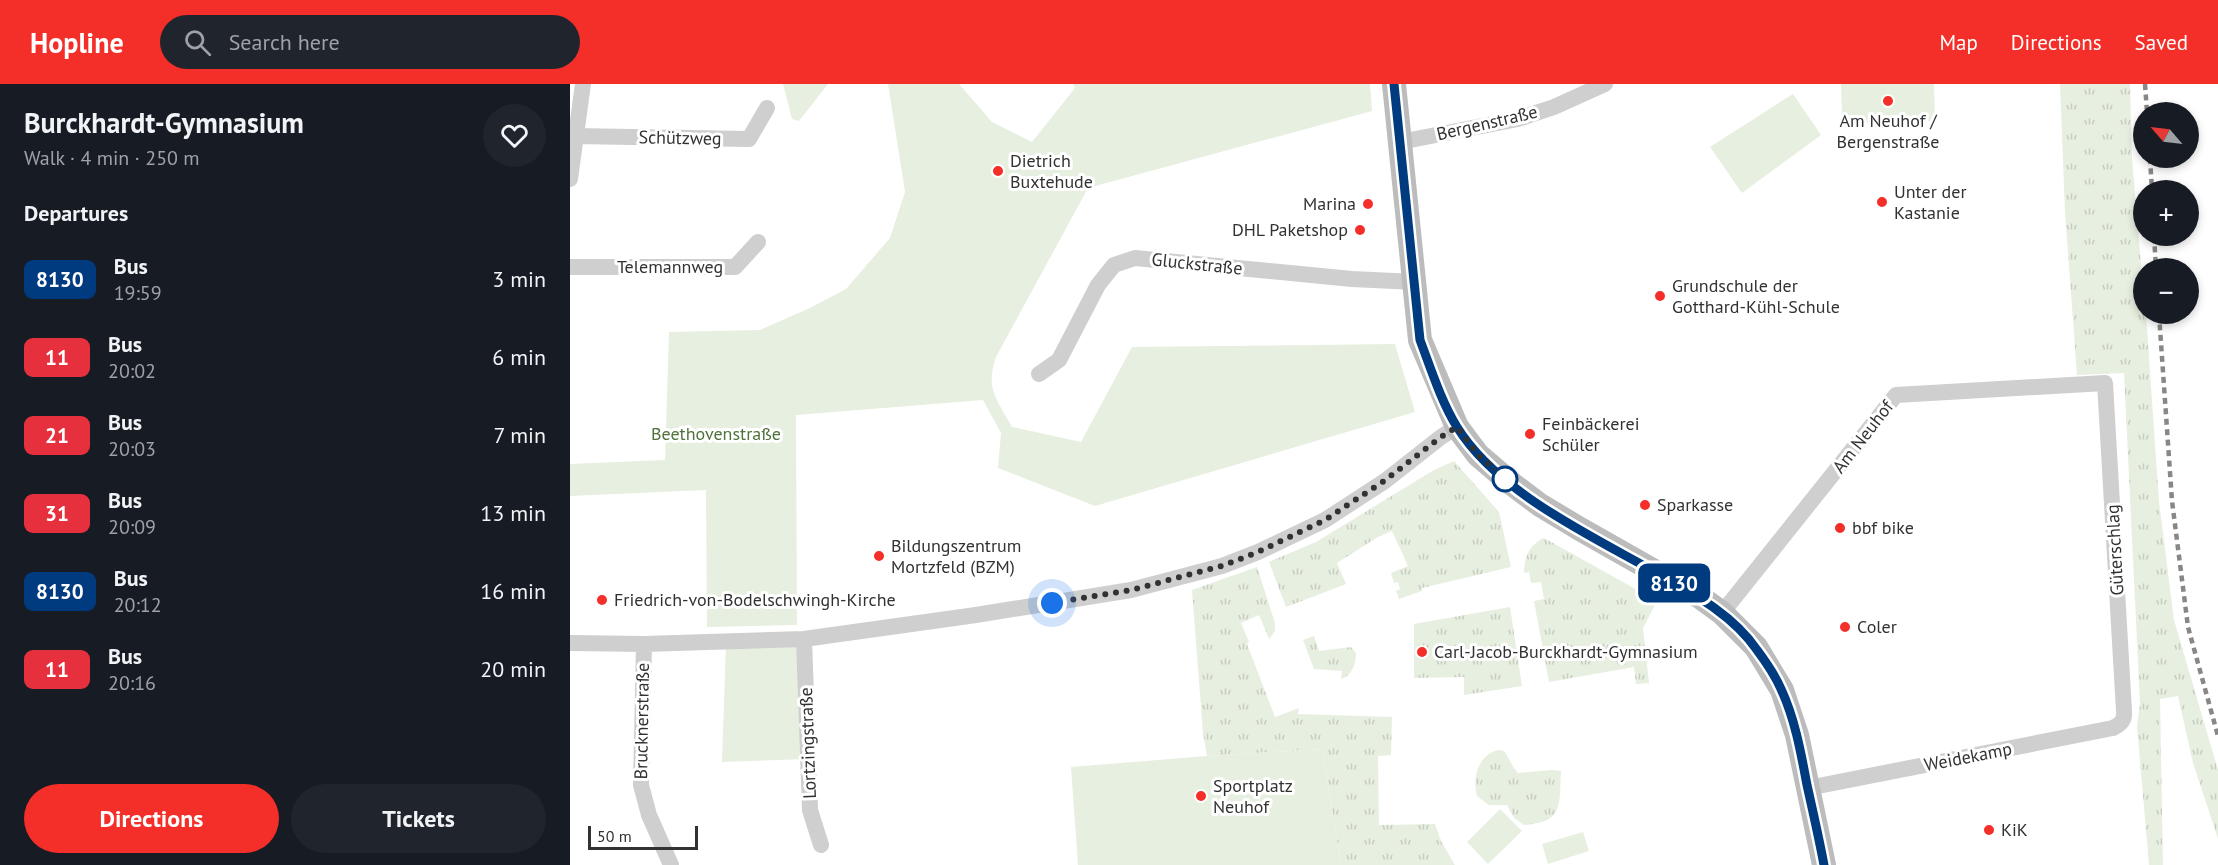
<!DOCTYPE html>
<meta charset="utf-8">
<style>
body{margin:0;font-family:"PT Sans",sans-serif;background:#20242c;color:#f1f3f6;height:100vh;display:flex;flex-direction:column;font-size:22px;white-space:nowrap}
*{box-sizing:border-box;margin:0}
p{font-size:20px;color:#9ea1a6}
.icon{flex:none;width:33px;height:33px;fill:none;stroke:currentColor;stroke-width:2;stroke-linecap:round;stroke-linejoin:round}
.map{position:relative;flex:1;overflow:hidden}
.panel{display:flex;flex-direction:column;background:#171b24;width:570px}
.panel>*{flex:none}
.badge{padding:0 12px;border-radius:9px;font-size:21px;line-height:39px}
.needle{width:39px;rotate:298deg}
.buttons{position:absolute;left:1563px;top:18px;display:grid;gap:12px}
.buttons a{display:grid;place-items:center;width:66px;height:66px;border-radius:50%;background:#171b24;box-shadow:0 3px 9px #0003;font-size:30px}
.scale{position:absolute;left:18px;bottom:15px;width:110px;box-sizing:border-box;padding-left:6px;border:3px solid #323232;border-top:0;font-size:16px;line-height:21px;white-space:nowrap;color:#323232;-webkit-text-stroke:4px #fff;paint-order:stroke}
.you{position:absolute;width:30px;height:30px;margin:-15px;border:4px solid #fff;border-radius:50%;background:#1a73e8;box-shadow:0 0 0 9px #1a73e833}
.map>.badge{position:absolute;translate:-50% -50%;box-shadow:0 0 0 3px #fff}
h2{padding:0 24px;font-size:22px;line-height:54px}
.round{display:grid;place-items:center;flex:none;width:63px;height:63px;border-radius:32px;background:#20242c}
.headline{display:flex;align-items:center;justify-content:space-between;height:102px;padding:0 24px}
h1{font-size:28px;font-weight:800;line-height:45px}
.action{display:flex;gap:12px;margin-top:auto;padding:12px 24px}
.action a{flex:1;height:69px;border-radius:36px;background:#f42e29;color:#fff;font-size:24px;font-weight:800;line-height:69px;text-align:center}
.action a+a{background:#20242c;color:#f1f3f6}
ul{padding:0;list-style:none}
li{display:flex;align-items:center;gap:18px;height:78px;padding:0 24px}
li div{flex:1}
li b{display:block;font-size:22px}
li em{font-style:normal}
li .badge{min-width:66px;font-weight:700;text-align:center}
header{display:flex;align-items:center;gap:36px;box-sizing:border-box;height:84px;padding:0 30px;background:#f42e29;color:#fff}
header strong{font-size:28px}
nav{display:flex;gap:33px;margin-inline-start:auto;font-size:21px}
.search{width:420px;height:54px;background:#20242c;display:flex;align-items:center;gap:15px;box-sizing:border-box;padding:0 21px;border-radius:33px;color:#9ea1a6;font-size:22px}
main{display:flex;flex:1;min-height:0}
.map>svg:first-child{display:block}
.grass{fill:url(#grass-tufts)}
.park{fill:#e7efe0}
.lines{fill:none;stroke-linecap:round;stroke-linejoin:round}
.street{stroke:#cfcfcf;stroke-width:16}
.secondary{stroke:#bcbcbc;stroke-width:24}
.rail{stroke:#878787;stroke-width:4.5;stroke-dasharray:6 4.5;stroke-linecap:butt}
.line-casing{stroke:#fff;stroke-width:14}
.line{stroke:#003b80;stroke-width:9}
.walk{stroke:#323232;stroke-width:6;stroke-dasharray:0 10.8}
.poi-dot{fill:#f42e29;stroke:#fff;stroke-width:2}
.stop-dot{fill:#fff;stroke:#003b80;stroke-width:3}
.labels{text-anchor:middle;stroke-width:6;stroke-linejoin:round;paint-order:stroke}
.poi-label{font-size:18px;fill:#323232;stroke:#fff;text-anchor:start}
.street-label{font-size:18px;fill:#323232;stroke:#fff}
.park-label{font-size:18px;fill:#4f733a;stroke:#fff}
</style>
<header>
<strong>Hopline</strong>
<div class="search"><svg class="icon" aria-label="search" viewBox="0 0 24 24"><circle cx="10" cy="10" r="6"/><path d="M15 15l6 6"/></svg>Search here</div>
<nav><a>Map</a><a>Directions</a><a>Saved</a></nav>
</header>
<main>
<section class="panel">
<div class="headline"><div><h1>Burckhardt-Gymnasium</h1><p>Walk · 4 min · 250 m</p></div><a class="round"><svg class="icon" aria-label="heart" viewBox="0 0 24 24"><path d="M12 20l-8-8c-3-5 5-10 8-4 3-6 11-1 8 4z"/></svg></a></div>
<h2>Departures</h2>
<ul>
<li><span class="badge" style="background:#003b80;color:#fff">8130</span><div><b>Bus</b><p>19:59</p></div><em>3 min</em></li>
<li><span class="badge" style="background:#e7303d;color:#fff">11</span><div><b>Bus</b><p>20:02</p></div><em>6 min</em></li>
<li><span class="badge" style="background:#e7303d;color:#fff">21</span><div><b>Bus</b><p>20:03</p></div><em>7 min</em></li>
<li><span class="badge" style="background:#e7303d;color:#fff">31</span><div><b>Bus</b><p>20:09</p></div><em>13 min</em></li>
<li><span class="badge" style="background:#003b80;color:#fff">8130</span><div><b>Bus</b><p>20:12</p></div><em>16 min</em></li>
<li><span class="badge" style="background:#e7303d;color:#fff">11</span><div><b>Bus</b><p>20:16</p></div><em>20 min</em></li>
</ul>
<div class="action"><a>Directions</a><a>Tickets</a></div>
</section>
<div class="map">
<svg width="1648" height="781" viewBox="0 0 1648 781">
<defs>
<pattern id="grass-tufts" width="24" height="20" patternUnits="userSpaceOnUse" patternTransform="scale(1.5)"><rect width="24" height="20" fill="#e7efe0"/><path d="M3 7l-1-3M5 7V3M7 7l1-3M15 17l-1-3M17 17v-4M19 17l1-3" fill="none" stroke="#c7cdc1"/></pattern>
</defs>
<rect width="100%" height="100%" fill="#fff"/>
<!-- grass -->
<path class="grass" d="M1490 0H1560L1562 75 1573 204 1574 230H1576L1589 418 1604 536 1648 686V755L1623 679 1608 612 1590 615 1593 781H1579L1567 642 1570 620 1554 289 1507 291 1495 128Z
M884 377 929 428 941 483 852 504V507L829 515 826 507 830 505 828 498 824 499 821 489 838 482 822 447 808 453 767 479 776 500 716 523 699 478 746 458 864 386Z
M974 454 1087 517 1073 544 1079 599 1066 600 1064 583 979 598 964 517 974 515 971 498 961 499 959 488 954 489C954 473 959 461 974 454Z
M687 483 705 539V547L699 555 689 531 671 539 679 558 677 560 705 633 729 624 728 630 822 633 821 671 808 672 809 741 865 740 871 757 885 781H771L752 665 637 672 633 649 622 506Z
M940 523 952 602 894 611V593L844 594V540Z
M744 552 749 567 781 563 786 569C786 580 782 592 771 595L772 587 744 585 733 556Z
M928 666 934 667C940 675 941 682 948 689L981 686 991 687C989 720 995 738 954 741L944 734 937 721H919L907 712C902 694 908 671 928 666Z"/>
<!-- park -->
<path class="park" d="M213 0H258L229 37 222 35Z
M318 0H389L422 38 462 58 505 4 503 0H800L802 27 518 104 426 273C415 305 427 315 442 343L511 358 562 263 825 260 845 328 525 422 428 384 431 349 413 316 226 331 227 541 137 543 136 406 0 412V380L95 376 99 248 190 246 240 224 276 205 320 154 335 108Z
M1271 0H1364L1365 37 1277 39 1272 33Z
M1223 10 1251 51 1172 109 1140 63Z
M234 555 238 675 152 678 156 558Z
M752 665 771 781H508L501 683 637 672Z
M930 725 952 747 918 780 897 758Z
M1013 748 1019 767 978 780 972 760Z"/>
<g class="lines">
<!-- street -->
<path class="street" d="M4 52 179 55 197 24
M830 58 948 35 984 23 1035 0
M0 95 13 0
M0 183H165L188 158
M469 290 489 276 528 201 544 181 565 174 782 195 845 198
M1152 529 1326 311 1535 299 1554 627C1555 636 1551 640 1543 644L1238 704
M234 555 240 726 251 761
M0 559 74 560 234 555 406 531 561 506 652 482 688 468 755 436 815 397 871 353 887 343
M74 560 71 701 79 731 101 781"/>
<!-- secondary -->
<path class="secondary" d="M824 0 850 256 887 343 908 371 942 400 970 421 1010 445 1130 513 1152 529 1186 563 1212 606 1227 651 1254 781"/>
<!-- rail -->
<path class="rail" d="M1575 0 1577 28
M1580 74 1582 106
M1584 152 1586 184
M1589 230 1602 417 1618 543 1648 652"/>
</g>
<g class="lines">
<defs>
<path id="line" d="M824 0 850 256C861 285 871 317 887 343 928 409 1022 452 1087 489 1124 510 1163 531 1187 566 1196 578 1205 591 1211 605 1225 635 1231 669 1237 701 1243 728 1249 754 1254 781"/>
</defs>
<!-- line casing -->
<use href="#line" class="line-casing"/>
<!-- line -->
<use href="#line" class="line"/>
<!-- walk -->
<path class="walk" d="M482 519 561 506 652 482 688 468 755 436 814 397 871 353 887 343 908 371 942 400 935 395"/>
</g>
<!-- markers -->
<g class="poi-dot">
<circle cx="1318" cy="17" r="6"/>
<circle cx="428" cy="87" r="6"/>
<circle cx="1312" cy="118" r="6"/>
<circle cx="798" cy="120" r="6"/>
<circle cx="790" cy="146" r="6"/>
<circle cx="1090" cy="212" r="6"/>
<circle cx="960" cy="350" r="6"/>
<circle cx="1075" cy="421" r="6"/>
<circle cx="1270" cy="444" r="6"/>
<circle cx="309" cy="472" r="6"/>
<circle cx="32" cy="516" r="6"/>
<circle cx="1275" cy="543" r="6"/>
<circle cx="852" cy="568" r="6"/>
<circle cx="631" cy="712" r="6"/>
<circle cx="1419" cy="746" r="6"/>
</g>
<circle class="stop-dot" cx="935" cy="395" r="12"/>
<g class="labels">
<!-- poi labels -->
<g class="poi-label">
<text x="1318" y="43" text-anchor="middle">Am Neuhof /<tspan x="1318" dy="21">Bergenstraße</tspan></text>
<text x="440" y="83">Dietrich<tspan x="440" dy="21">Buxtehude</tspan></text>
<text x="1324" y="114">Unter der<tspan x="1324" dy="21">Kastanie</tspan></text>
<text x="786" y="126" text-anchor="end">Marina</text>
<text x="778" y="152" text-anchor="end">DHL Paketshop</text>
<text x="1102" y="208">Grundschule der<tspan x="1102" dy="21">Gotthard-Kühl-Schule</tspan></text>
<text x="972" y="346">Feinbäckerei<tspan x="972" dy="21">Schüler</tspan></text>
<text x="1087" y="427">Sparkasse</text>
<text x="1282" y="450">bbf bike</text>
<text x="321" y="468">Bildungszentrum<tspan x="321" dy="21">Mortzfeld (BZM)</tspan></text>
<text x="44" y="522">Friedrich-von-Bodelschwingh-Kirche</text>
<text x="1287" y="549">Coler</text>
<text x="864" y="574">Carl-Jacob-Burckhardt-Gymnasium</text>
<text x="643" y="708">Sportplatz<tspan x="643" dy="21">Neuhof</tspan></text>
<text x="1431" y="752">KiK</text>
</g>
<!-- street labels -->
<g class="street-label">
<text transform="translate(917 39) rotate(-13)" y="6">Bergenstraße</text>
<text transform="translate(110 54) rotate(1)" y="6">Schützweg</text>
<text transform="translate(627 180) rotate(6)" y="6">Gluckstraße</text>
<text x="100" y="189">Telemannweg</text>
<text transform="translate(1293 353) rotate(-52)" y="6">Am Neuhof</text>
<text transform="translate(1545 466) rotate(-93)" y="6">Güterschlag</text>
<text transform="translate(72 637) rotate(-89)" y="6">Brucknerstraße</text>
<text transform="translate(238 659) rotate(-92)" y="6">Lortzingstraße</text>
<text transform="translate(1398 673) rotate(-11)" y="6">Weidekamp</text>
</g>
<!-- park labels -->
<g class="park-label">
<text x="146" y="356">Beethovenstraße</text>
</g>
</g>
</svg>
<div class="buttons">
<a><svg class="needle" viewBox="-14 -14 28 28"><path d="M0-13l5 13h-10z" fill="#e53935"/><path d="M0 13l5-13h-10z" fill="#9ea1a6"/></svg></a>
<a>+</a>
<a>−</a>
</div>
<div class="scale">50 m</div>
<div class="you" style="left:482px;top:519px"></div>
<b class="badge" style="left:1104px;top:499px;background:#003b80;color:#fff">8130</b>
</div>
</main>
